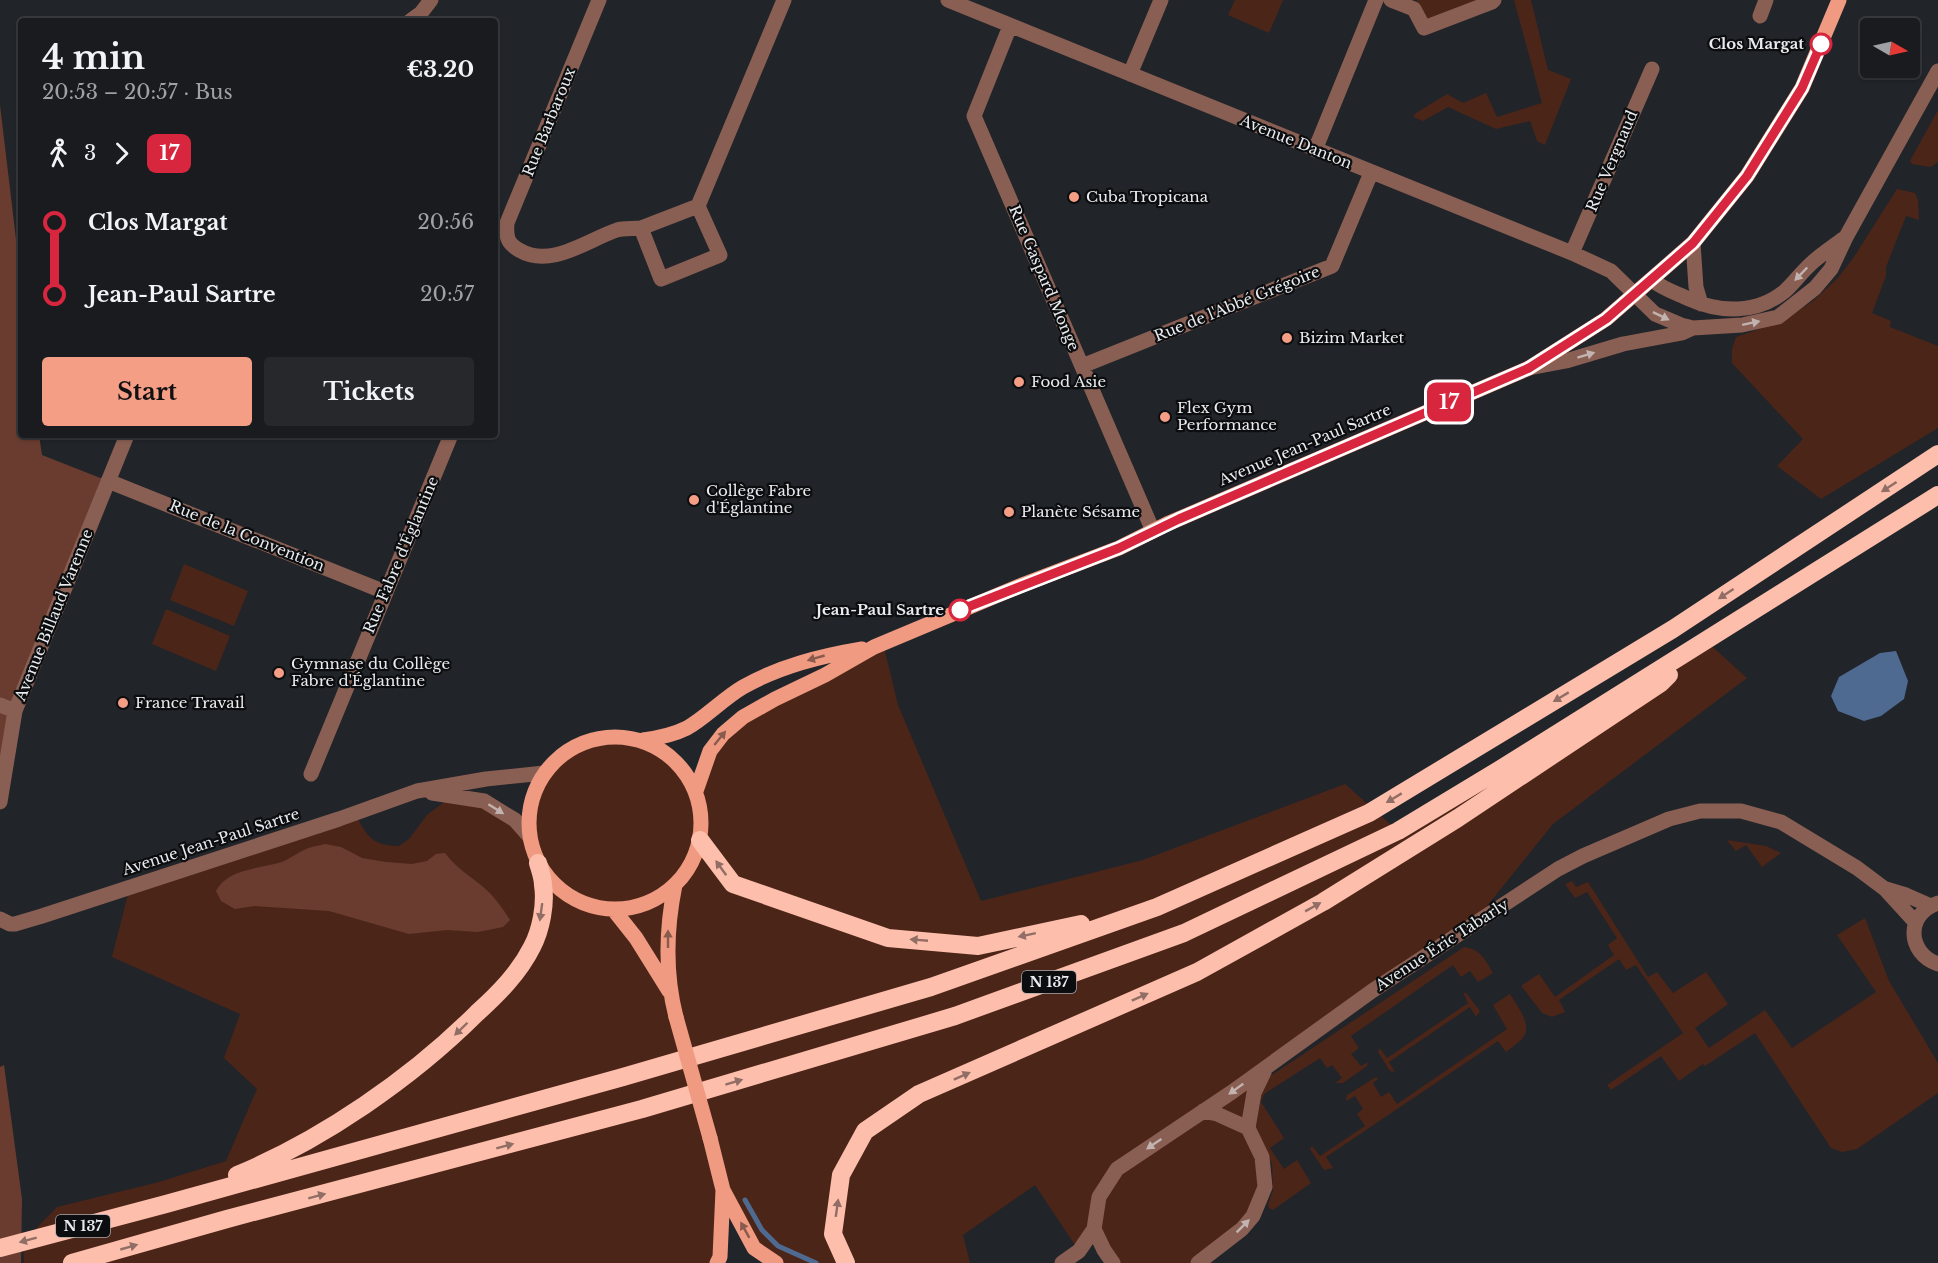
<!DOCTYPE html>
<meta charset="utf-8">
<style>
body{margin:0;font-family:"Libre Baskerville",serif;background:#26282c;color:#f1f3f6;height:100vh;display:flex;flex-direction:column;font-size:22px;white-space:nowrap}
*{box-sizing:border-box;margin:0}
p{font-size:20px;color:#9fa1a4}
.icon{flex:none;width:33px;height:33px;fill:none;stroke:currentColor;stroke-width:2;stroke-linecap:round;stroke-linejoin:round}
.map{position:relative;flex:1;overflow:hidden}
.side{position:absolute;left:18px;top:18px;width:480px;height:420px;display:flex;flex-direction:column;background:#191b1f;border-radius:6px;box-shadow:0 2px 4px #0004,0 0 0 2px #37393d}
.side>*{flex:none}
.badge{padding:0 12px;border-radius:9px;font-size:21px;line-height:39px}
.needle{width:39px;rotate:99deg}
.controls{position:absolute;left:1860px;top:18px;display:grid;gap:12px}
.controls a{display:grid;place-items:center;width:60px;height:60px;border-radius:6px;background:#191b1f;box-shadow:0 2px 4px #0004,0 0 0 2px #37393d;font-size:30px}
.map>.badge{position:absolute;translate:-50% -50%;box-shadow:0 0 0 3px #fff}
.legs{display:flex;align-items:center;gap:9px;height:66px;padding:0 24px;font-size:20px}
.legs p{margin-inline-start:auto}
.overview{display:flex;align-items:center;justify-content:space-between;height:102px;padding:0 24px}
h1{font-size:33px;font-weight:700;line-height:45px}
.cta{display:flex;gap:12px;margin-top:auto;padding:12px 24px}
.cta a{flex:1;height:69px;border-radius:6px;background:#f49e86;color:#111;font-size:24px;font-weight:700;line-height:69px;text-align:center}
.cta a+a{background:#26282c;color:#f1f3f6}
ul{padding:0 24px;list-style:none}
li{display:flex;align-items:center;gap:21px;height:72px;font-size:22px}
li i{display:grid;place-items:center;width:9px;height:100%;margin:0 8px;background:currentColor}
li i::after{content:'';width:15px;height:15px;margin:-8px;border:4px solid;border-radius:50%;background:#191b1f}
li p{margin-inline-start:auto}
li:first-child i{background:linear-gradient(#0000 50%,currentColor 0)}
li:last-child i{background:linear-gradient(currentColor 50%,#0000 0)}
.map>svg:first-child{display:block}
.green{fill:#4c2519}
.forest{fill:#6a3c2f}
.water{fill:#4f6a91}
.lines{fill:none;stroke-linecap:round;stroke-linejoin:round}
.stream{stroke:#4f6a91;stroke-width:5}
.minor{stroke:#895f53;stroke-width:15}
.major{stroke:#ef9a81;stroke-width:15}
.highway{stroke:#fdbeac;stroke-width:18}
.major-bridge{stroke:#ef9a81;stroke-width:15}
.oneway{fill:#c3b3b0}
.oneway2{fill:#916e65}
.oneway3{fill:#895b4e}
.line-1-casing{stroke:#fff;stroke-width:14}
.line-1{stroke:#d7263d;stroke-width:9}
.stop-1-dot{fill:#fff;stroke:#d7263d;stroke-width:3}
.poi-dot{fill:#f49e86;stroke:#0c0d0f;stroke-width:2}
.labels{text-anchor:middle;stroke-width:4.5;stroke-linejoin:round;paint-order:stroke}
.shield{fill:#0c0d0f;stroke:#a7a8ab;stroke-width:1.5}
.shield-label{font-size:14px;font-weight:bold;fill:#e9ebee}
.stop-label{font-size:15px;font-weight:bold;fill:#e9ebee;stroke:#0c0d0f;text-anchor:end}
.street-label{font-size:15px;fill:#e9ebee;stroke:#0c0d0f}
.poi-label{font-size:15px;fill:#e9ebee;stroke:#0c0d0f;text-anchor:start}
</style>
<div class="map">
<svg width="1938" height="1263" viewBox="0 0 1938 1263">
<rect width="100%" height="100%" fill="#212429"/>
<!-- green -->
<path class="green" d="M1235 0H1283L1269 33 1228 15Z
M1417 0H1494L1424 28 1414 9Z
M1514 0H1531L1548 70 1571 79 1545 145 1537 141 1530 121 1496 129 1448 107 1423 121 1413 117 1416 113 1447 94 1463 103 1486 93 1497 117 1542 103Z
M1938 110V162L1931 167 1912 164 1910 161Z
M1897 189 1915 193 1918 200 1919 220 1906 216 1886 267V276L1872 313 1891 321 1890 327 1938 346V428L1821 499 1777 466 1803 439 1732 363V349L1736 337 1780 322 1813 301 1837 279 1854 257Z
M184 564 248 591 234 626 170 600Z
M166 609 230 636 216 671 152 644Z
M1706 641 1747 678 1553 824 1471 926 1268 1064 1248 1128 1262 1157 1253 1216 1198 1263H1113L1094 1230 1079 1251 1035 1185 963 1235 970 1263H776L754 1248 723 1191 717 1263H24L23 1242 57 1207 159 1182 226 1161 257 1089 224 1058 240 1014 112 957 128 894 355 813C366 835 372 846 399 846L409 839 427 815 444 802 484 801 528 836C531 814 531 792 544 773 571 736 625 724 664 750 678 760 688 775 696 790L723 734 883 643 898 705 981 901 1143 860 1345 784 1398 831Z
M1727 840 1766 846 1781 853 1762 867 1746 845 1736 851Z
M1572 881 1576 887 1588 882 1648 977 1657 972 1673 993 1706 972 1728 1004 1695 1028 1709 1048 1765 1010 1792 1048 1876 992 1837 935 1865 918 1889 981 1938 1063V1093L1857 1149 1842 1152 1831 1148 1755 1033 1705 1066 1703 1064 1679 1081 1661 1056 1611 1090 1607 1085 1683 1033 1636 965 1626 970 1619 959 1559 1000 1565 1012 1552 1017 1542 1013 1522 987V985L1539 974 1555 997 1614 955 1608 945 1617 938 1587 892 1575 898 1565 884Z
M1464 947C1480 949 1485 959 1493 973L1478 982 1470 971 1461 977 1453 965 1351 1036 1359 1048 1351 1054 1361 1066 1368 1062 1367 1066 1343 1083H1335L1342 1078 1332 1065 1327 1068 1320 1058 1264 1094 1261 1102 1284 1138 1270 1148 1284 1169 1297 1160 1311 1183 1273 1210 1269 1208 1268 1204 1273 1191 1272 1164 1267 1153 1253 1128 1255 1102 1269 1077Z
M1463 992 1467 994 1480 1011 1476 1017 1470 1007 1389 1062 1395 1072 1390 1071 1378 1052 1380 1048 1387 1058 1468 1003Z
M1510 994C1517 1006 1534 1026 1522 1039 1517 1044 1511 1048 1506 1052L1498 1041 1326 1157 1333 1168 1324 1170 1310 1149 1312 1146 1320 1156 1365 1126 1357 1114 1363 1109 1355 1096 1346 1101 1347 1095 1376 1077 1378 1079 1373 1083 1381 1097 1389 1092 1397 1104 1507 1029 1493 1005Z"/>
<!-- forest -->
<path class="forest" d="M0 105 21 281V435H39L42 455 108 481 15 711 0 802Z
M325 844 341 847 362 858 386 862 412 864 427 861 436 854 445 853C455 867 469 875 482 886 493 895 502 907 510 920L503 927 478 932 447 930 409 934 329 911 254 906 235 909 221 901 216 891C228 868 260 869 282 862 289 859 296 854 302 851 309 847 317 846 325 844Z
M4 1065 22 1199 21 1263H0V1067Z"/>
<!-- water -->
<path class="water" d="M1896 651 1908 681 1904 699 1881 716 1864 721 1838 711 1831 696 1839 677 1880 653Z"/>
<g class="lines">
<!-- stream -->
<path class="stream" d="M745 1200 762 1230 778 1246 816 1263"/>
<!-- minor -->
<path class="minor" d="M599 0 507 223C506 237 507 243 519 250 551 269 587 240 617 230 624 228 633 229 641 228
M948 0 1572 253 1611 271 1655 314 1681 325 1693 328 1742 325 1778 317 1815 288 1831 269 1846 237 1938 71
M1391 0 1414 9 1424 28 1492 2 1494 0
M1760 16 1766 0
M410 21 421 13 431 0
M1010 26 974 116 1153 531
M1130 74 1161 0
M1315 150 1376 0
M698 206 720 255 661 279 641 228 698 206 784 0
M1693 243 1696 287 1701 304
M1572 253 1652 69
M1652 280C1663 289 1676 293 1689 299 1720 313 1757 314 1785 291 1795 282 1803 270 1814 261 1823 253 1834 246 1843 239
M1082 366 1332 266 1371 173
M1529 368 1566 361 1623 344 1682 333 1693 328
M108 481 385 592
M0 705 15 711
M311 774 451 435
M432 793 484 801 515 820 529 836
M0 802 15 711 127 435
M1886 889 1906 895 1931 906
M1938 903C1905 914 1907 953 1938 964
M0 919 10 924H15L42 916 339 819 417 791 486 779 544 773
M1248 1128 1254 1093 1266 1068
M1062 1263 1079 1251 1094 1229
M1113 1263 1104 1250 1094 1229 1099 1197 1117 1169 1232 1092 1372 991 1558 869 1583 856 1669 819 1700 811H1741L1781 822 1857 868 1885 889 1916 923
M1198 1263 1242 1229 1253 1216 1265 1187 1262 1157 1248 1128 1217 1114 1203 1111"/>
<!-- major -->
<path class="major" d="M529 823a86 86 0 1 1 172 0a86 86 0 1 1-172 0Z
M643 740C658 738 673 735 687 728 705 718 724 698 743 687 780 666 821 656 862 649
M696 791 710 751 723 734 743 717 775 699 825 675 874 647 1022 585 1119 548 1167 524 1529 368 1606 319 1693 243 1747 176 1802 88 1839 0
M675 885C666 929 665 974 676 1017
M613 909 636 938 669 991
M710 1138 723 1190 754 1248 776 1263
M717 1263 720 1257 723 1190"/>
<!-- highway -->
<path class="highway" d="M700 840 733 884 888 938 978 946 1081 924
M237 1175C322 1140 412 1078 477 1013 498 994 519 973 532 947 541 930 546 904 543 885 543 878 540 870 538 863
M0 1248 166 1204 623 1077 931 987 1157 907 1369 813 1673 629 1938 454
M72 1263 227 1219 642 1109 955 1016 1184 933 1398 831 1499 770 1938 495
M846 1263 833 1234 841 1175 865 1131 919 1094 1197 972 1323 902 1458 818 1661 683 1669 675"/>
<!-- major-bridge -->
<path class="major-bridge" d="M676 1017 710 1138"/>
</g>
<!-- one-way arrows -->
<defs><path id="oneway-solid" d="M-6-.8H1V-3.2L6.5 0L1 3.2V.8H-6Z" transform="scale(1.5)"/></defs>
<g class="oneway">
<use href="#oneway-solid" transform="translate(1801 274) rotate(134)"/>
<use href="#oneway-solid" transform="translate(1661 316) rotate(26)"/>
<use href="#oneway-solid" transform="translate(1751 323) rotate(-12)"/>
<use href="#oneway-solid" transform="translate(1586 355) rotate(-17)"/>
<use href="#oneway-solid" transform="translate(496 809) rotate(32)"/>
<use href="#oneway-solid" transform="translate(1236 1089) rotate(144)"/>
<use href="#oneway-solid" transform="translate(1154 1144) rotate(146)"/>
<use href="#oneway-solid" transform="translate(1243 1226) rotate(-45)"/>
</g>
<g class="oneway2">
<use href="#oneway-solid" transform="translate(1889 487) rotate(147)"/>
<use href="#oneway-solid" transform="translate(1726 594) rotate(147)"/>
<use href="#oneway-solid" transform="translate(1561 697) rotate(149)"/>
<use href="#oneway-solid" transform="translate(1394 798) rotate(149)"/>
<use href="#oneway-solid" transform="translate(721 868) rotate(-126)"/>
<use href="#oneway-solid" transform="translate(1313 907) rotate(-29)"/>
<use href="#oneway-solid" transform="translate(541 912) rotate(98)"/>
<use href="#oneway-solid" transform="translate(1027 935) rotate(168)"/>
<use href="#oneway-solid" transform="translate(919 940) rotate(-175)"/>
<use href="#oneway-solid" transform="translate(1140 997) rotate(-24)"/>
<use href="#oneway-solid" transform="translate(461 1029) rotate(136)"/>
<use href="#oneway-solid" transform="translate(962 1076) rotate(-24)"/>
<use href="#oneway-solid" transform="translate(734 1082) rotate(-17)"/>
<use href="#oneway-solid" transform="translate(505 1146) rotate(-15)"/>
<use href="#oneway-solid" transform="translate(317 1196) rotate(-15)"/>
<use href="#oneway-solid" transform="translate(837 1208) rotate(-82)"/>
<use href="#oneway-solid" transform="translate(28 1240) rotate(165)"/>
<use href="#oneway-solid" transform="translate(129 1247) rotate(-16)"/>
</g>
<g class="oneway3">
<use href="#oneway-solid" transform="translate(816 658) rotate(164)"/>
<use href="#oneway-solid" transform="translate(720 738) rotate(-51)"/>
<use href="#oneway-solid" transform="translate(668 939) rotate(-90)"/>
<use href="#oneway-solid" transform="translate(745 1230) rotate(-119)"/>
</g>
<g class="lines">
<defs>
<path id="line-1" d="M960 610 1119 548 1179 519 1529 368 1606 319 1693 243 1747 176 1802 88 1821 44"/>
</defs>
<!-- line-1 casing -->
<use href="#line-1" class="line-1-casing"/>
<!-- line-1 -->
<use href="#line-1" class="line-1"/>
</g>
<!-- markers -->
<g class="stop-1-dot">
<circle cx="1821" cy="44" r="10"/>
<circle cx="960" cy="610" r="10"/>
</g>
<g class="poi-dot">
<circle cx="1074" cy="197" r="6"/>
<circle cx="1287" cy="338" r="6"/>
<circle cx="1019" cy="382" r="6"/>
<circle cx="1165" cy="417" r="6"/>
<circle cx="694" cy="500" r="6"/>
<circle cx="1009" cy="512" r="6"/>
<circle cx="279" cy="673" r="6"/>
<circle cx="123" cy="703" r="6"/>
</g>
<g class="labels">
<!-- shield labels -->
<g class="shield">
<rect x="1022" y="971" width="54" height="22" rx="4.5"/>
<rect x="56" y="1215" width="54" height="22" rx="4.5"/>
</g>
<g class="shield-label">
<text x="1049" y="987">N 137</text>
<text x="83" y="1231">N 137</text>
</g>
<!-- stop labels -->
<g class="stop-label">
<text x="1804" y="49">Clos Margat</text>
<text x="944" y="615">Jean-Paul Sartre</text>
</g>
<!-- street labels -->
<g class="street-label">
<text transform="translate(549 122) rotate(-68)" y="5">Rue Barbaroux</text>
<text transform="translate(1296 142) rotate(22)" y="5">Avenue Danton</text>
<text transform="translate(1612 161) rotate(-67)" y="5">Rue Vergnaud</text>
<text transform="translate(1044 278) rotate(67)" y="5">Rue Gaspard Monge</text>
<text transform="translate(1237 304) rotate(-22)" y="5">Rue de l'Abbé Grégoire</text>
<text transform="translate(1305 445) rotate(-23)" y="5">Avenue Jean-Paul Sartre</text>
<text transform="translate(247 536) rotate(22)" y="5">Rue de la Convention</text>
<text transform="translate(401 555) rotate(-67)" y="5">Rue Fabre d'Églantine</text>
<text transform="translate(54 615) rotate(-68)" y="5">Avenue Billaud Varenne</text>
<text transform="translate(211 842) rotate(-18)" y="5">Avenue Jean-Paul Sartre</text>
<text transform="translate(1442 945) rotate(-33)" y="5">Avenue Éric Tabarly</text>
</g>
<!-- poi labels -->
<g class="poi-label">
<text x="1086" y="202">Cuba Tropicana</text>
<text x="1299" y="343">Bizim Market</text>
<text x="1031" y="387">Food Asie</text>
<text x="1177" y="413">Flex Gym<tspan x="1177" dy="17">Performance</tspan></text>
<text x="706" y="496">Collège Fabre<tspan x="706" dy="17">d'Églantine</tspan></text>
<text x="1021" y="517">Planète Sésame</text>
<text x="291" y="669">Gymnase du Collège<tspan x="291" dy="17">Fabre d'Églantine</tspan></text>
<text x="135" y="708">France Travail</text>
</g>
</g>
</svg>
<div class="controls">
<a><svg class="needle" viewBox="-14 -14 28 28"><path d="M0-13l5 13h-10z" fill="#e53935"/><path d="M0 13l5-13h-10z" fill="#9fa1a4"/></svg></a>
</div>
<b class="badge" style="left:1449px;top:402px;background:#d7263d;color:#fff">17</b>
<section class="side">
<div class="overview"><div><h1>4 min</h1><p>20:53 – 20:57 · Bus</p></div><b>€3.20</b></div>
<div class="legs"><svg class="icon" aria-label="walk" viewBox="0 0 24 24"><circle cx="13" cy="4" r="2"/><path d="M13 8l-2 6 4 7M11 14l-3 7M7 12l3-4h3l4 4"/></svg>3<svg class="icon" aria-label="forward" viewBox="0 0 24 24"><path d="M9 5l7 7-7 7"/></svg><b class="badge" style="background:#d7263d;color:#fff">17</b></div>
<ul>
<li><i style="color:#d7263d"></i><b>Clos Margat</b><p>20:56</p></li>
<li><i style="color:#d7263d"></i><b>Jean-Paul Sartre</b><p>20:57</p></li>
</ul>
<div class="cta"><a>Start</a><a>Tickets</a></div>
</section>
</div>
